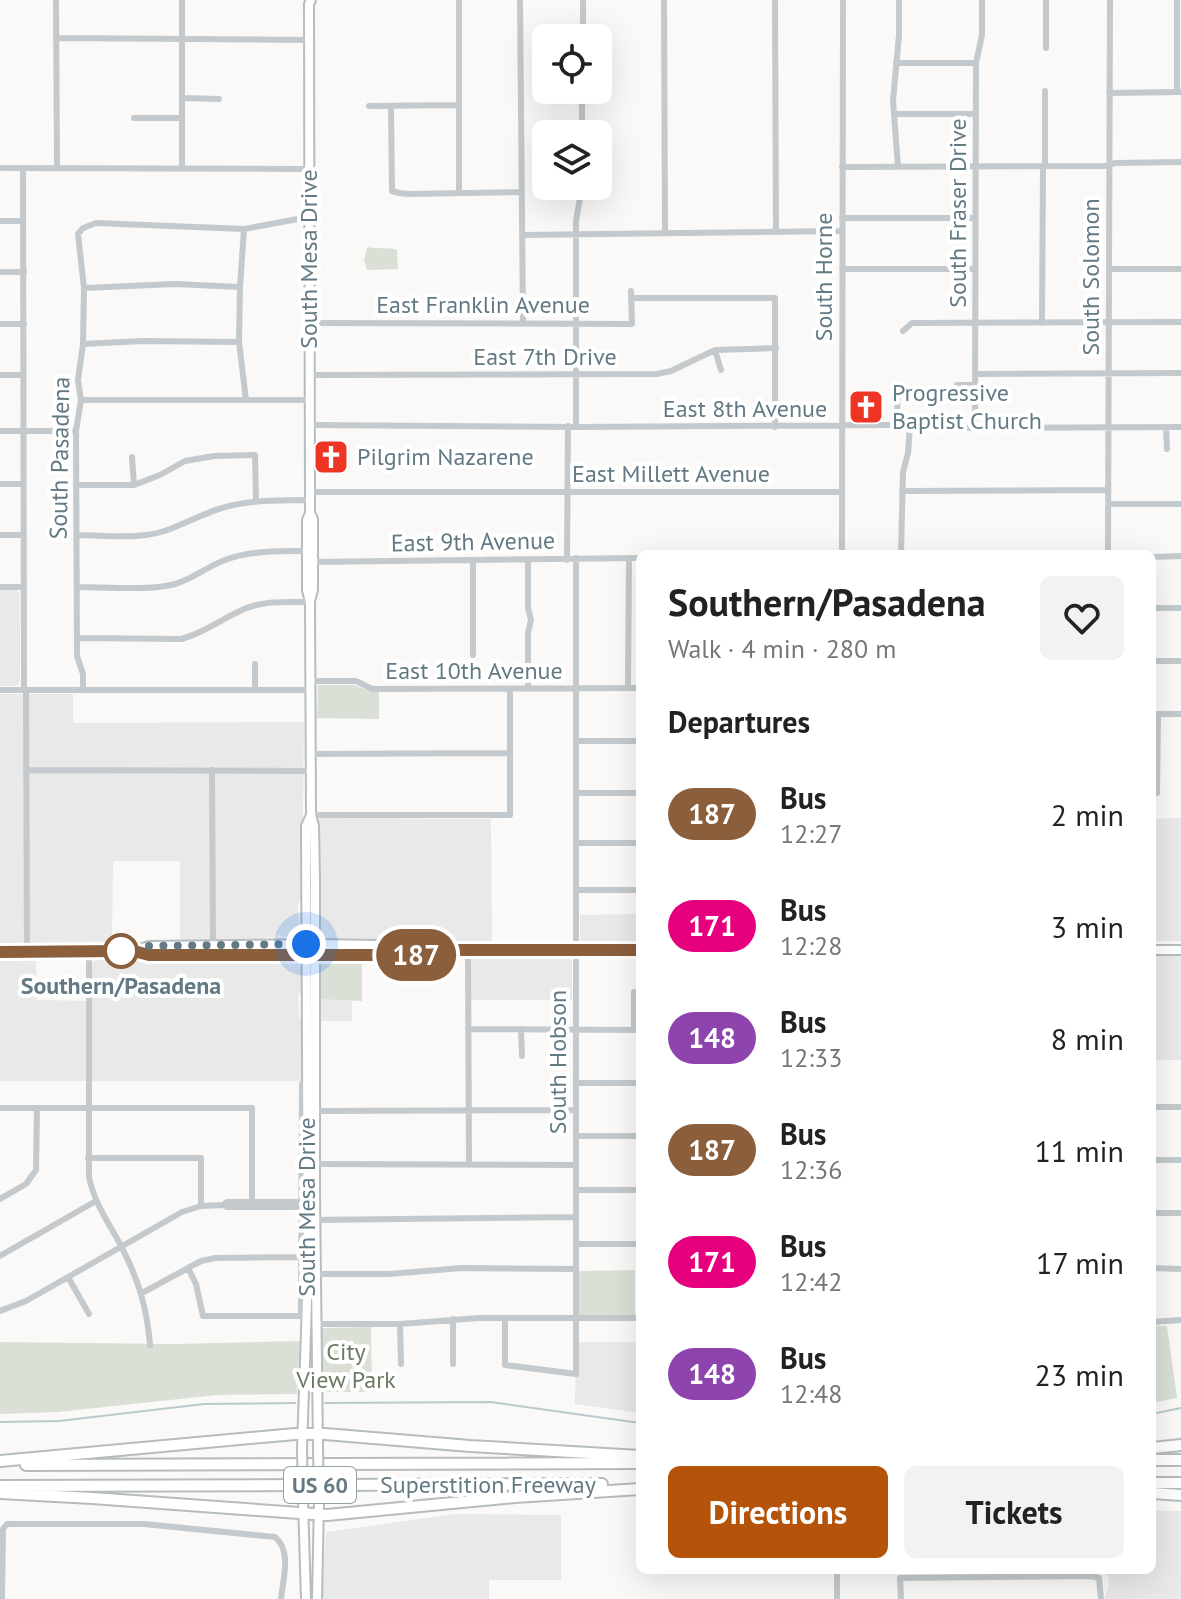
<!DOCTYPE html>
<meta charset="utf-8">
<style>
body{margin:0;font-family:"PT Sans",sans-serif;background:#f2f2f2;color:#222;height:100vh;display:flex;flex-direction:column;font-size:30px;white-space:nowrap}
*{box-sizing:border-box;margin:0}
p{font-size:26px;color:#767676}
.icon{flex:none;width:44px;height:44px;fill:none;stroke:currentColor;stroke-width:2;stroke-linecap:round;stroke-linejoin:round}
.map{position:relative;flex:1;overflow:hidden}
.drawer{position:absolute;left:636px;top:550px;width:520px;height:1024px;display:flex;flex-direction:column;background:#fff;border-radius:12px;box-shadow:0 8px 32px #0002}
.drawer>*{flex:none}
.badge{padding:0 16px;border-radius:26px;font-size:28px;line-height:52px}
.controls{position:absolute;left:532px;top:24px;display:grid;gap:16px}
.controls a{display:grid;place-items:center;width:80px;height:80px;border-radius:12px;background:#fff;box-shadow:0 8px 32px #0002;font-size:40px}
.you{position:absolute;width:40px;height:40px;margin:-20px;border:6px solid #fff;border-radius:50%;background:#1a73e8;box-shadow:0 0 0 12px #1a73e833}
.map>.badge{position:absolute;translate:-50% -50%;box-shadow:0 0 0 4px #fff}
h2{padding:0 32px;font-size:30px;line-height:72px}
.round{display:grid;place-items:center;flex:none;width:84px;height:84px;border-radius:12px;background:#f2f2f2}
.summary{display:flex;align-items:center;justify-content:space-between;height:136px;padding:0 32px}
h1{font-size:38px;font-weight:700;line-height:60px}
.primary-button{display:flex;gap:16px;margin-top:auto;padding:16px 32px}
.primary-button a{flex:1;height:92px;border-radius:12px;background:#b45309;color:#fff;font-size:32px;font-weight:700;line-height:92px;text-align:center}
.primary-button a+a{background:#f2f2f2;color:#222}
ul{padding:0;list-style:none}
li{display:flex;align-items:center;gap:24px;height:112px;padding:0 32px}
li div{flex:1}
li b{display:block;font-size:30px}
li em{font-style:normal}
li .badge{min-width:88px;font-weight:700;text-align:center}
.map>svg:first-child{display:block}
.built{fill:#e8e9e8}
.green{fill:#dbe0d6}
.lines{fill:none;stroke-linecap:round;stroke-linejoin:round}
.stream{stroke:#b9cacc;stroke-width:2}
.major-casing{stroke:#b6bdc0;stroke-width:12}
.highway-casing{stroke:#b6bcbe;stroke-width:14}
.minor{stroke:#c3c9cc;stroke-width:6}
.major{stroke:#fff;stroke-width:8}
.highway{stroke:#fff;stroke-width:10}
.major-bridge-casing{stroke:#b6bdc0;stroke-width:12;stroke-linecap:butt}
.major-bridge{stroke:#fff;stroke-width:8}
.line-casing{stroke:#fff;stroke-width:18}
.line{stroke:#8b5e3c;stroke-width:12}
.walk{stroke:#637a84;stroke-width:8;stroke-dasharray:0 14.4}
.stop-dot{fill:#fff;stroke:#8b5e3c;stroke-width:4}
.labels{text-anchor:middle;stroke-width:8;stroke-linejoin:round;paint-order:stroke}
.shield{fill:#fff;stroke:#92a2a9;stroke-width:2}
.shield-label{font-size:22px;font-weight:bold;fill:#637a84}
.street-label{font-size:24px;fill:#637a84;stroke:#fff}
.poi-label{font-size:24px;fill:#637a84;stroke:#fff;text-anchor:start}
.stop-label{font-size:24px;font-weight:bold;fill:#637a84;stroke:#fff}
.park-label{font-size:24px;fill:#6a7b62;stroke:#fff}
</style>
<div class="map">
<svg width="1181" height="1599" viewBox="0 0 1181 1599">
<rect width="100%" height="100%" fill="#faf9f7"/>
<!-- built -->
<path class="built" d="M0 590H16L20 593V682L16 686H0Z
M0 694H73V723L304 722 302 901H299L298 907 299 936 292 938 277 935 276 937 263 938V940L180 942V861H113L112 943 0 944Z
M320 818 491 819 492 942 322 940 318 936 321 890 317 879V821Z
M1181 818V941H1152V819Z
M640 914V943H586L580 941V915Z
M1152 956H1181V1060H1152Z
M0 957H36L37 1000 92 1001V963L95 960 296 961 301 967 302 991 298 995 299 1015 302 1024 303 1081H0Z
M570 959 572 961V1000H471V959Z
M321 999H352V1021H320Z
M576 1342H640V1413L575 1404Z
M1152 1511H1181V1599H1104L1109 1586 1108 1577 1103 1570H1152Z
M455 1514 561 1515V1580H489V1599H321L326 1532Z"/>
<!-- green -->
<path class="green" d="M367 247C377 249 387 247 397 250L398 269 367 270 364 260Z
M318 685H354L369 691 379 692V719L317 718Z
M331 961 341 963 362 962V1001L321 999V964L324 961Z
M635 1270V1318L575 1319 576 1271Z
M1152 1326H1167L1177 1398 1152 1403Z
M371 1327 372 1392H323L321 1328Z
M300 1341 297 1394 217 1395 58 1412 0 1414V1342L175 1344Z"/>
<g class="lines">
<!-- stream -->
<path class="stream" d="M325 1403 491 1402 640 1423
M1152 1414 1181 1408
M0 1422 59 1421 204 1404 295 1403"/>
<defs>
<path id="major" d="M311 0 309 4 310 513 307 520V590L310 602 311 815 314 826 315 880V1194L318 1448
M310 513 313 519V590L310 601
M1152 950H1181
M134 951 149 946 316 944 438 946 449 950H640
M0 952 134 951 149 955H439L449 950
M302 1448 308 1274 306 826 311 815
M303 1501 306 1599
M317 1599 319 1501"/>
<path id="highway" d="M1152 1448 1181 1445
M1152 1460H1181
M0 1461 295 1434H325L470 1446 640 1456
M26 1465 640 1463
M1152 1483H1181
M0 1486 602 1484
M0 1493 92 1498 327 1515 515 1497 640 1489
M1152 1493 1181 1495"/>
</defs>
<!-- major casing -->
<use href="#major" class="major-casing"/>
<!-- highway casing -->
<use href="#highway" class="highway-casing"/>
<!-- minor -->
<path class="minor" d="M56 0 57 168
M182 0V169
M459 0V193
M520 0 523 323
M664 0 665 233
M775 0 776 232
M56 38 309 40
M583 38V0
M1046 48V0
M896 63H976
M1177 92V0
M1109 93 1181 92
M182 98 219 99
M369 106 459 105
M391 106 392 191 399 193 408 194 522 192
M894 114H976
M134 118H182
M582 134V90
M1045 166V91
M842 167 1103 166 1116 163 1181 162
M898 167 893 101 899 35V0
M0 168 309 169
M23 168 24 690
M842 218H975
M0 221H23
M244 229 240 287 239 342 246 400
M523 235 842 231
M842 269H975
M1109 269H1181
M0 272H24
M84 288 175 284 240 287
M631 298H775V427
M309 323 632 324 631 291
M1042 323 1043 166
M0 324H24
M903 331 912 323 1181 322
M83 344 143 341 239 342
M715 350 721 370
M976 374 1181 373
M0 375H23
M310 375 657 374 671 371 715 350 776 348
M957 385H975
M81 400H310
M310 425 576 427 880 425H919L940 428 1181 427
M898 425 897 401 901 391
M576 427V221L582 186
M975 427 976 63 982 35V0
M1166 427 1167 449
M0 431H76
M132 457 134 485
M0 484H23
M76 485H134L160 475 185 461 214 456 255 455 256 501
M902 491 1108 490
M309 492H841
M1108 504H1181
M0 535H23
M77 535C99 535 123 538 146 535 173 532 197 515 222 508 250 499 281 501 310 500
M842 554 843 0
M901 554 903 472 908 453 910 425
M1108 554 1110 0
M1152 557 1181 556
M528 560V608L531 620 528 633V689
M567 560 568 426
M310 562 640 558
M0 587H23
M77 587C104 587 151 591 175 584 193 579 208 566 225 560 252 550 283 551 311 551
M1152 608H1181
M77 638 181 639C202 634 220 620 240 611 262 600 286 602 310 602
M473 655V561
M1152 661H1181
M310 681H356L372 689 640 688
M628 688 629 558
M0 690H310
M26 690 27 951
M83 690V674L77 656 76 431 81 400 78 380 83 344 84 288 78 234 83 228 96 223 244 229 309 217
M255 690V664
M576 741H640
M310 754 509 753
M27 770 310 771
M212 770 213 945
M576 793H640
M1152 793H1157L1158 714H1181
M311 815H510V689
M576 843H640
M576 890H640
M468 950 469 1164
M89 951V1177C94 1202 108 1222 120 1244 138 1278 147 1307 150 1345
M468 1029 640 1030
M521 1029 522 1056
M634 1030V992
M576 1083H640
M1152 1107H1181
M0 1108H252V1207
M312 1111 576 1110
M576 1136H640
M88 1158H201V1206
M1152 1160H1181
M312 1164 576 1165
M576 1190H640
M0 1199 26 1184 36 1170 37 1108
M223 1205 227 1207H303
M1152 1213H1181
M312 1220 576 1217
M576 1244H640
M0 1256 96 1201
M188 1268 196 1284 203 1316H304
M1152 1268 1181 1269
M312 1274H389L462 1268 576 1269
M68 1277 89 1314
M142 1293 201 1261 215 1258 302 1257
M0 1311 26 1301 182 1212 201 1206 223 1205 227 1202H309
M301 1316 302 1084
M505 1318V1365L576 1374V558
M1152 1322 1181 1320
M317 1324H400L479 1318H640
M400 1324 401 1364
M453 1364V1319
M2 1599 3 1529 7 1524H144L275 1537C292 1551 283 1579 281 1599
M837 1599V1570
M901 1599 900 1578 1091 1576 1099 1578 1101 1599"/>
<!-- major -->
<use href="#major" class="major"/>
<!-- highway -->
<use href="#highway" class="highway"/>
<defs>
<path id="major-bridge" d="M302 1448 303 1501
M318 1448 319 1501"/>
</defs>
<!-- major-bridge casing -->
<use href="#major-bridge" class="major-bridge-casing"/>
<!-- major-bridge -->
<use href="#major-bridge" class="major-bridge"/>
</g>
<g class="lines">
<defs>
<path id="line" d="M0 952 122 951H134L149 955H439L449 950H640"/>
</defs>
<!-- line casing -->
<use href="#line" class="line-casing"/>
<!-- line -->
<use href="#line" class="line"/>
<!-- walk -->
<path class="walk" d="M121 951H134L149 946 306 944"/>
</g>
<!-- icons -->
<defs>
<symbol id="church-square" viewBox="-11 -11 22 22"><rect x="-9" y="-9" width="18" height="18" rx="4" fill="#ee3523" stroke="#fff"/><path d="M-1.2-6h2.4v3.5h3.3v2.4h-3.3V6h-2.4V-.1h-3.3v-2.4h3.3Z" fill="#fff"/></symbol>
</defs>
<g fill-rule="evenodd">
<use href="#church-square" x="846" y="387" width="40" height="40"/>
<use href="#church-square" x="311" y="437" width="40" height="40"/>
</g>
<!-- markers -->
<circle class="stop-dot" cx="121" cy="951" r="16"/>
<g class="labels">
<!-- shield labels -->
<rect class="shield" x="284" y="1467" width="72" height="36" rx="6"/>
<g class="shield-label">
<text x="320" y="1493">US 60</text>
</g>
<!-- street labels -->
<g class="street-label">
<text transform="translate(958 213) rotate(-90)" y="8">South Fraser Drive</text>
<text transform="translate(309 259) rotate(-90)" y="8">South Mesa Drive</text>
<text transform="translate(824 277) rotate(-90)" y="8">South Horne</text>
<text transform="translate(1091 277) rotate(-90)" y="8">South Solomon</text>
<text x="483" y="313">East Franklin Avenue</text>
<text x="545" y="365">East 7th Drive</text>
<text x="745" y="417">East 8th Avenue</text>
<text transform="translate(60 458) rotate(-89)" y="8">South Pasadena</text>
<text x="671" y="482">East Millett Avenue</text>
<text transform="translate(473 542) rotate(-1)" y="8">East 9th Avenue</text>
<text x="474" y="679">East 10th Avenue</text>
<text transform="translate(558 1062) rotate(-90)" y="8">South Hobson</text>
<text transform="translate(307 1207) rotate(-90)" y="8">South Mesa Drive</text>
<text x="488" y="1493">Superstition Freeway</text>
</g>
<!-- poi labels -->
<g class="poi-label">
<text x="892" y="401">Progressive<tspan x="892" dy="28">Baptist Church</tspan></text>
<text x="357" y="465">Pilgrim Nazarene</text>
</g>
<!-- stop labels -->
<g class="stop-label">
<text x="121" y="994">Southern/Pasadena</text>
</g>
<!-- park labels -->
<g class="park-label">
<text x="346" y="1360">City<tspan x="346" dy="28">View Park</tspan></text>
</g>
</g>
</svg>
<div class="controls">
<a><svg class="icon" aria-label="locate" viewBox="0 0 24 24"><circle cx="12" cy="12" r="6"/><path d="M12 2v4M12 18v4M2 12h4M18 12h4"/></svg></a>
<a><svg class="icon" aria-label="layers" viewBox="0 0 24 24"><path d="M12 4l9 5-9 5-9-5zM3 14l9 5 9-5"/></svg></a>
</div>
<div class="you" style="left:306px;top:944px"></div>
<b class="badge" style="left:416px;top:955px;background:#8b5e3c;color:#fff">187</b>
<section class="drawer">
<div class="summary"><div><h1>Southern/Pasadena</h1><p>Walk · 4 min · 280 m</p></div><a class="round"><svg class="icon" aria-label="heart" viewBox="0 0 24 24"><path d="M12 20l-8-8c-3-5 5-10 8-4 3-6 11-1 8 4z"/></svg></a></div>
<h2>Departures</h2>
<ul>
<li><span class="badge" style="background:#8b5e3c;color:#fff">187</span><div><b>Bus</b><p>12:27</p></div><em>2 min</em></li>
<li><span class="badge" style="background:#e6007e;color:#fff">171</span><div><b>Bus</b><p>12:28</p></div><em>3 min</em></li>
<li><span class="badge" style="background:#8e44ad;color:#fff">148</span><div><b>Bus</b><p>12:33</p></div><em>8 min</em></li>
<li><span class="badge" style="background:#8b5e3c;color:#fff">187</span><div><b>Bus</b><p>12:36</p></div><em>11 min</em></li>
<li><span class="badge" style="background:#e6007e;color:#fff">171</span><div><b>Bus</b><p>12:42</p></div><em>17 min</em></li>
<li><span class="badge" style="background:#8e44ad;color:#fff">148</span><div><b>Bus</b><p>12:48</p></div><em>23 min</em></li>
</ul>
<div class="primary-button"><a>Directions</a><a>Tickets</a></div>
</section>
</div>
